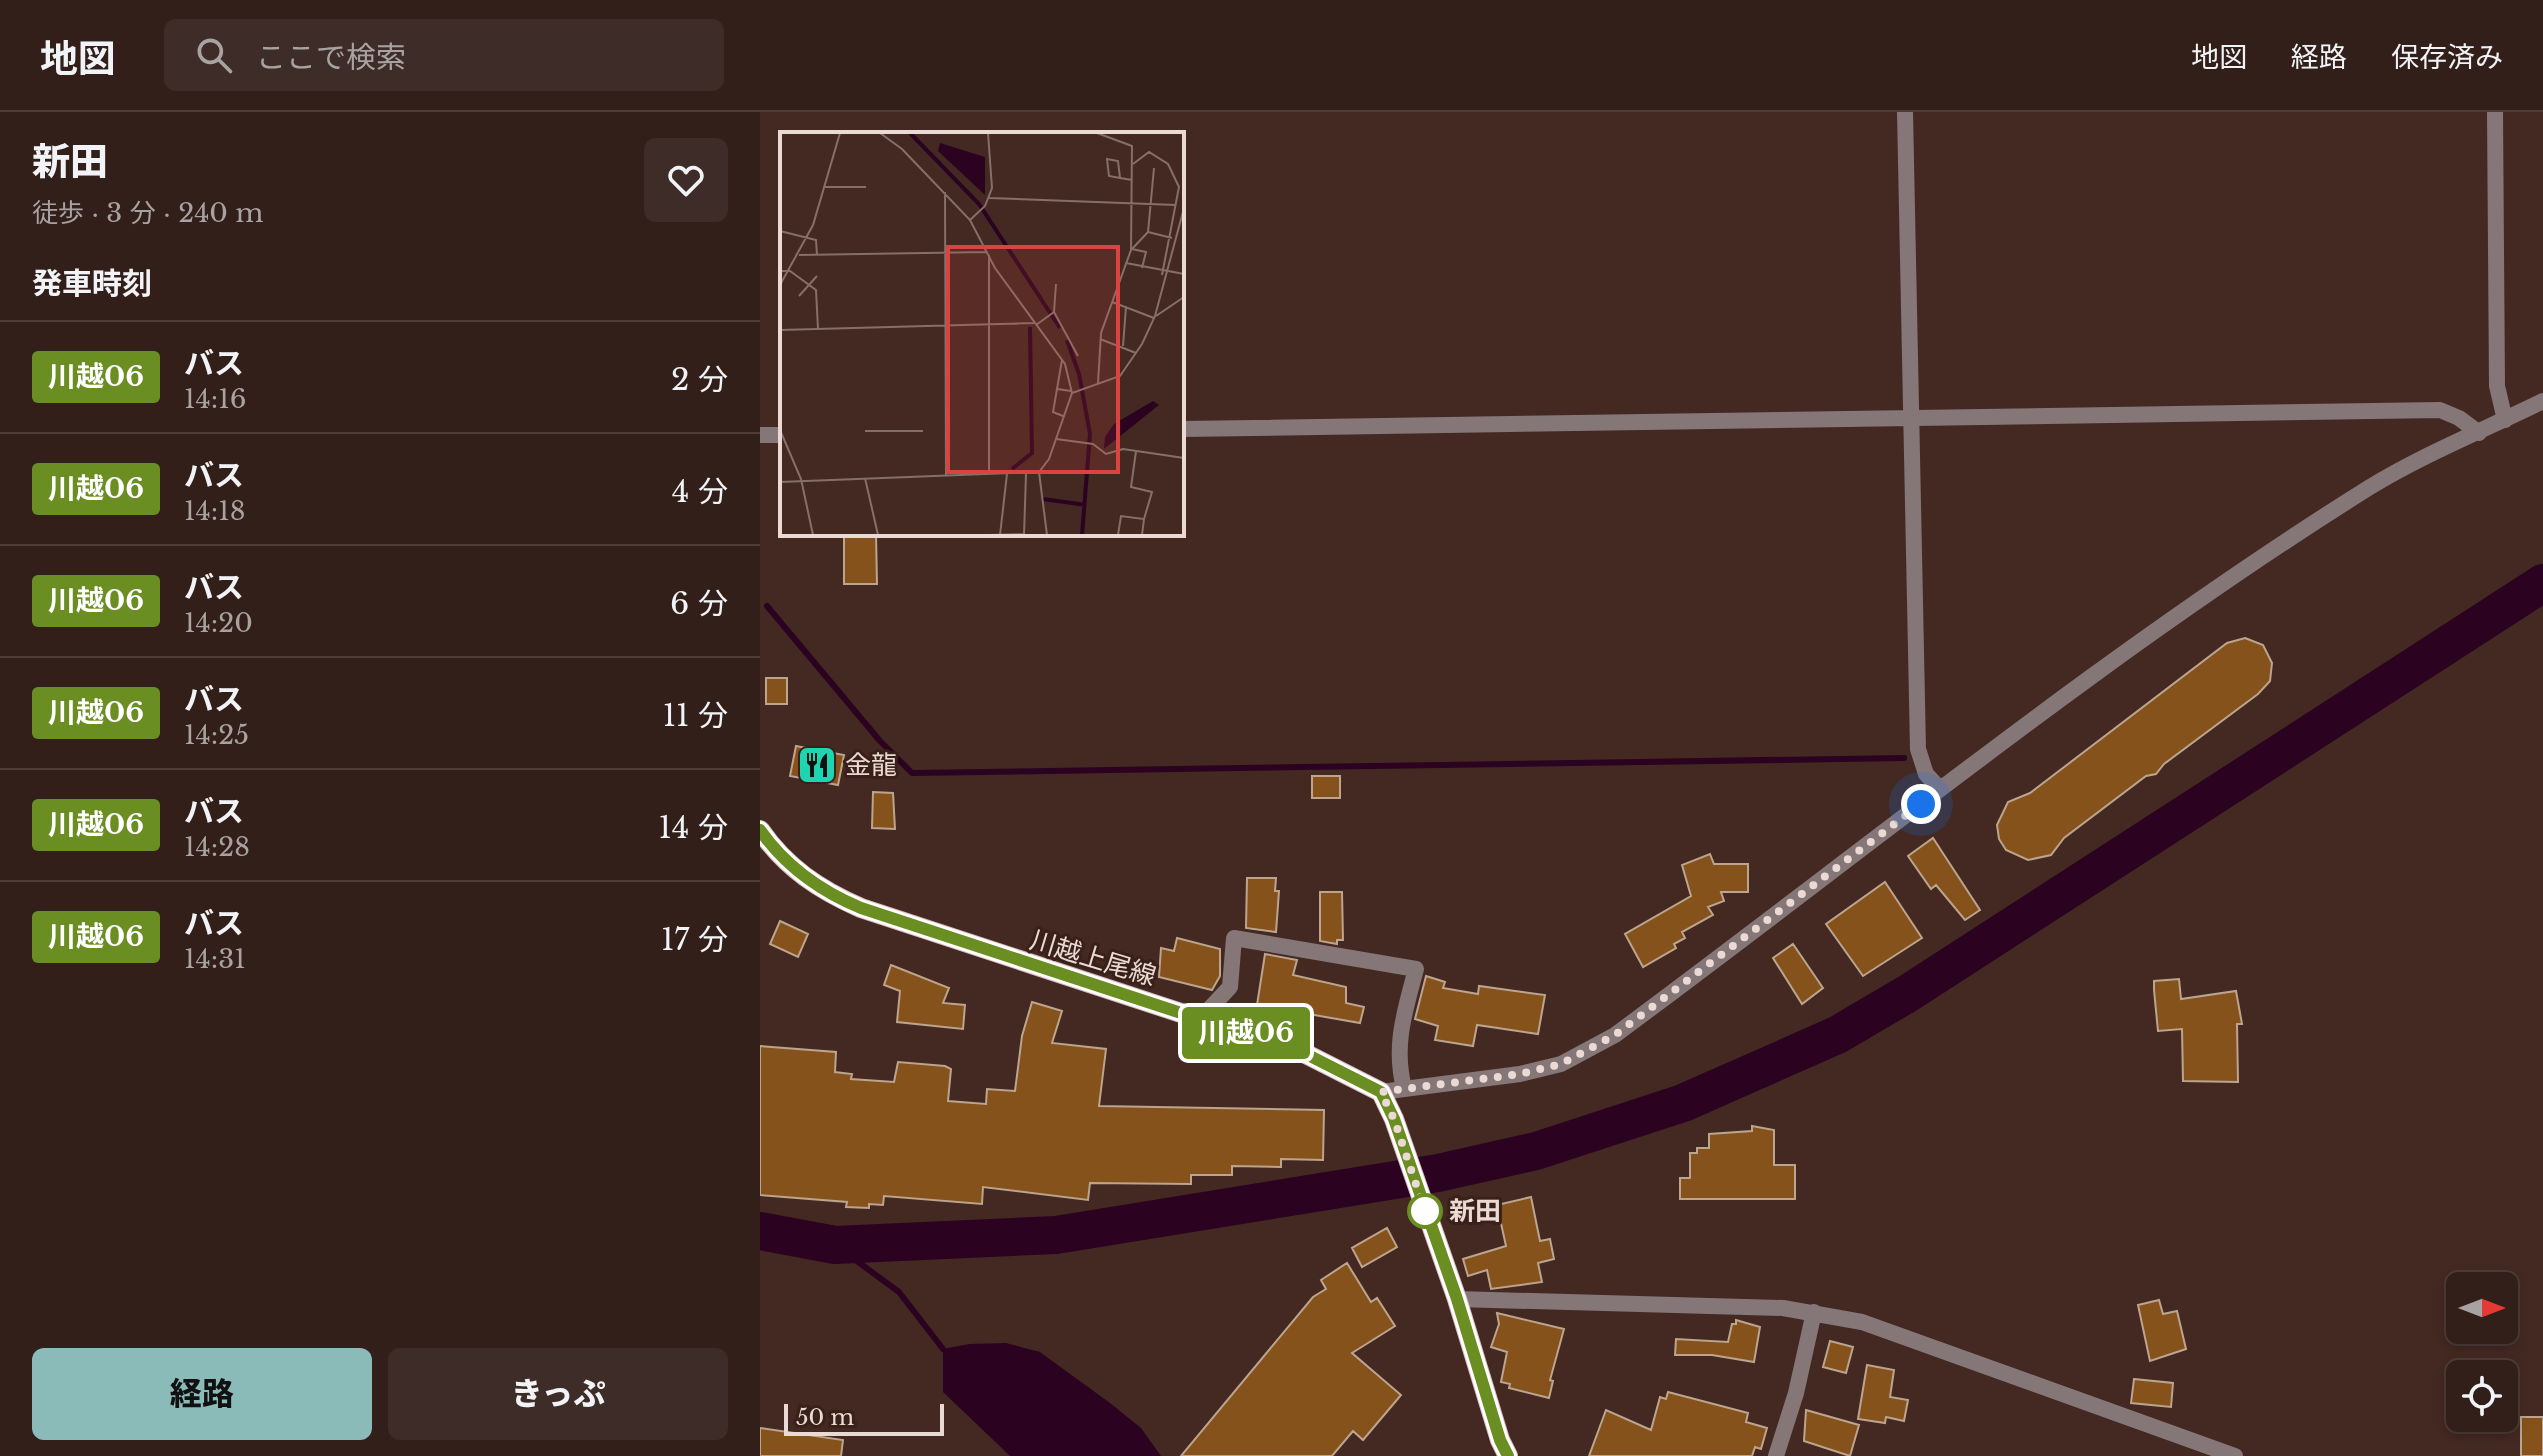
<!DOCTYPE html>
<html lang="ja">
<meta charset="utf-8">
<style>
body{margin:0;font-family:"Libre Baskerville","Noto Sans JP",serif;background:#3d2c27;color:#f1f3f6;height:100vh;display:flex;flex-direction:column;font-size:30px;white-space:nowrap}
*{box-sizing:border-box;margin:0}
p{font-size:26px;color:#a8a2a2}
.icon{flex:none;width:44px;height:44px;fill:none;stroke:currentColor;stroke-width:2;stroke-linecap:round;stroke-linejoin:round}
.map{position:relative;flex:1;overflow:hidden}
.details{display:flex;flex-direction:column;background:#321f1a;width:760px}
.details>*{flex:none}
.badge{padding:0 16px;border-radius:6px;font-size:28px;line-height:52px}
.needle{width:52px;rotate:90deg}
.tools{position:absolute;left:1686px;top:1160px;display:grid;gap:16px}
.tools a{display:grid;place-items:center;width:72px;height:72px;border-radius:12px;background:#321f1a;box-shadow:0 4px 12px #0003,0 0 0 2px #4d3d39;font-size:40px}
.scale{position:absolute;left:24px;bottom:20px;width:160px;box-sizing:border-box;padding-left:8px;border:4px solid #ebd9d4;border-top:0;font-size:22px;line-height:28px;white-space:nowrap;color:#ebd9d4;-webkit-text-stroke:6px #392019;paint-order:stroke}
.you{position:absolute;width:40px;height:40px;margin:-20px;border:6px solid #fff;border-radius:50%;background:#1a73e8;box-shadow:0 0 0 12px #1a73e833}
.map>.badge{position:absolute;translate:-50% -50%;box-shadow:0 0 0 4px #fff}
h2{padding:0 32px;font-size:30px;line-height:72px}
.round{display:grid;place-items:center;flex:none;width:84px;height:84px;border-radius:12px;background:#3d2c27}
.head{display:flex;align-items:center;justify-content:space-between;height:136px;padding:0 32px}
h1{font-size:38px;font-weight:800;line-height:60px}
.action{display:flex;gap:16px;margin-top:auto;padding:16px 32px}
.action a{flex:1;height:92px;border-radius:12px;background:#8bbbb9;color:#111;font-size:32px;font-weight:800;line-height:92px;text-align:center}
.action a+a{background:#3d2c27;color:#f1f3f6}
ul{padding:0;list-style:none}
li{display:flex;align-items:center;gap:24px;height:112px;padding:0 32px;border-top:2px solid #4d3d39}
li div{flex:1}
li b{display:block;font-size:30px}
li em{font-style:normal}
li .badge{min-width:88px;font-weight:700;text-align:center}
header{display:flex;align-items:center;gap:48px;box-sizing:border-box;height:112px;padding:0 40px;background:#321f1a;border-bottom:2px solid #4d3d39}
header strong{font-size:38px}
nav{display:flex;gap:44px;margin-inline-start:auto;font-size:28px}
.search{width:560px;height:72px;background:#3d2c27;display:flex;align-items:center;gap:20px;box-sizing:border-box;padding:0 28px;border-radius:12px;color:#a8a2a2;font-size:30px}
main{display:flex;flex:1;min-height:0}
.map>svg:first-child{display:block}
.water{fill:#2b0320}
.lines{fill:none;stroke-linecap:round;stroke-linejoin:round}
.stream{stroke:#2b0320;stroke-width:6}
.river{stroke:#2b0320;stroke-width:38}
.building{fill:#84521a;stroke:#bca48e;stroke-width:2}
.minor{stroke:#857678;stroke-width:16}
.tertiary{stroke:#857678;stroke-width:16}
.primary{stroke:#d9babf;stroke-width:20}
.line-casing{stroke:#fff;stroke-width:18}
.line{stroke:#6b8e23;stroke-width:12}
.walk{stroke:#ebd9d4;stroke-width:8;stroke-dasharray:0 14.4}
.stop-dot{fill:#fff;stroke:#6b8e23;stroke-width:4}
.labels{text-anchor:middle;stroke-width:6;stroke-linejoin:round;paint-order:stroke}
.poi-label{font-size:26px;fill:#ebd9d4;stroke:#392019;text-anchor:start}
.street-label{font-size:26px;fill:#ebd9d4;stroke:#392019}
.stop-label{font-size:26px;font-weight:bold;fill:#ebd9d4;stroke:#392019;text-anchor:start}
.inset-river{fill:none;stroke:#2b0320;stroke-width:4}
.inset-road{fill:none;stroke:#866f69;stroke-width:2}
.view{fill:#d94342;fill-opacity:0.15;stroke:#d94342;stroke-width:4}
.inset-edge{fill:none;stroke:#ebd9d4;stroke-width:4}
</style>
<header>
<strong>地図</strong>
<div class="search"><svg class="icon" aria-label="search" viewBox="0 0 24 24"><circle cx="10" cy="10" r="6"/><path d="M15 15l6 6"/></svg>ここで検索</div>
<nav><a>地図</a><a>経路</a><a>保存済み</a></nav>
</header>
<main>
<section class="details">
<div class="head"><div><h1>新田</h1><p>徒歩 · 3 分 · 240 m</p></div><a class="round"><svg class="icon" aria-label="heart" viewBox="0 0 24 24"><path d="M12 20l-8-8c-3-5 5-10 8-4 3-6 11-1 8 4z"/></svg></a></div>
<h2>発車時刻</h2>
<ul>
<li><span class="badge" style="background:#6b8e23;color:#fff">川越06</span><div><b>バス</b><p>14:16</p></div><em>2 分</em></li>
<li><span class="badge" style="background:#6b8e23;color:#fff">川越06</span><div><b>バス</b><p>14:18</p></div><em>4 分</em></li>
<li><span class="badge" style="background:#6b8e23;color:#fff">川越06</span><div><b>バス</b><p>14:20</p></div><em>6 分</em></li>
<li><span class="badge" style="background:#6b8e23;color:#fff">川越06</span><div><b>バス</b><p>14:25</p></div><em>11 分</em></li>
<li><span class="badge" style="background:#6b8e23;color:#fff">川越06</span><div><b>バス</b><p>14:28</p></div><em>14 分</em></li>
<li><span class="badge" style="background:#6b8e23;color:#fff">川越06</span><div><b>バス</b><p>14:31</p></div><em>17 分</em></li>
</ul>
<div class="action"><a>経路</a><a>きっぷ</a></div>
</section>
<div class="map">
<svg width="1783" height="1344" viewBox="0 0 1783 1344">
<rect width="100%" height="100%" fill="#432922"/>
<!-- water -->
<path class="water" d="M246 1231 280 1240 350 1291 381 1316 401 1344H250L183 1280V1237L209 1232Z"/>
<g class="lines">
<!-- stream -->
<path class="stream" d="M7 494 120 629 152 661 1144 646
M75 1133 139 1180 183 1237"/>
<!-- river -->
<path class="river" d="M0 1119 75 1133 296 1123 678 1061 776 1039 923 991 1077 923 1147 882 1783 471"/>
</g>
<!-- building -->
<path class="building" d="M84 422H116L117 472H84Z
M1485 526 1503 533 1512 551 1510 569 1498 582 1404 652 1396 662 1386 664 1304 726 1291 743 1268 748 1246 738 1239 727 1237 713 1248 690 1270 681 1467 531Z
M6 566H27V592H6Z
M36 634 84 643 78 673 30 664Z
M552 664H580V686H552Z
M113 680 133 681 135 717 112 716Z
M1173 726 1220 798 1205 808 1176 773 1171 777 1148 744Z
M950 742 954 752H988V780H961L964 789 948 795 953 803 922 820 925 826 914 832 916 836 883 855 865 822 931 784 922 753Z
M487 766H516L515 779H519L516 820 486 816Z
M1125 770 1162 826 1103 864 1066 812Z
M560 780H582L583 828H577V832L560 829Z
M20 809 48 822 38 845 10 832Z
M417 826 460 837V864L452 878 399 865 401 836 414 839Z
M1033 832 1063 876 1042 892 1013 846Z
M505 842 537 848 533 863 586 875V891L604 895 600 911 497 893Z
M131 853 189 876 183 891 205 893 203 917 137 910 140 879 124 873Z
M666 864 685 870 683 876 718 882 719 874 785 883 778 922 717 913 713 934 675 928 678 914 655 907Z
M1419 867 1421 887 1476 879 1482 912H1477L1478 970 1423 969 1422 917 1398 919 1394 878V869Z
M272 890 302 899 292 931 346 937 339 994 564 998 563 1048 521 1047V1055L472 1054V1063H431V1072L330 1071 328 1088 223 1075 222 1092 124 1084 123 1093 109 1092V1096L86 1095 87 1090 0 1083V934L76 940 75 960 92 962 91 967 134 970 138 950 185 954 191 957 188 989 226 992 227 977 255 979 262 924Z
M992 1014 1014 1018V1053H1035V1087H920V1066H930V1041H937V1036H949V1022L992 1019Z
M771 1085 780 1129 790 1127 794 1147 778 1151 782 1170 731 1177 727 1158 708 1164 703 1147 746 1134 737 1093Z
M627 1116 637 1135 602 1155 592 1136Z
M587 1151 611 1190 617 1186 635 1214 592 1241 641 1283 603 1328 593 1319 572 1344H421L553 1185 566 1177 561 1168Z
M1399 1188 1403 1202 1417 1199 1426 1237 1390 1249 1378 1193Z
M737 1201 804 1217 790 1268 793 1269 789 1286 749 1276 750 1272 741 1270 747 1240 731 1235 739 1212Z
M976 1208 1000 1215 994 1250 952 1243H915L916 1227 968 1230 972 1212H976Z
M1070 1229 1093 1235 1086 1261 1063 1255Z
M1107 1253 1134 1258 1130 1285 1148 1288 1144 1309 1126 1305 1125 1311 1098 1307Z
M1374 1267 1413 1271 1411 1295 1371 1291Z
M908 1280 988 1301 986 1310 1007 1316 1001 1337 995 1335 992 1344H829L846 1298 891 1318 900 1285 906 1287Z
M1046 1298 1099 1313 1090 1344 1044 1329Z
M1761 1305H1783V1344H1761Z
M0 1316 83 1328 81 1344H0Z"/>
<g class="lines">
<!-- minor -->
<path class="minor" d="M1145 0 1158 637 1166 662 1180 677
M1735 0 1737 274 1745 308
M422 317 1680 298 1699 306 1719 321
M0 323H22
M441 906 470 875 474 826 656 857C645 899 633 933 644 976
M697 1187 1023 1196 1102 1210 1475 1344
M1016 1344 1036 1281 1054 1200"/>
<!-- tertiary -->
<path class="tertiary" d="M621 980 760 962 801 952 855 923C1104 739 1346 540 1610 375 1664 342 1726 317 1783 289"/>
<!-- primary -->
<path class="primary" d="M0 718C26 756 60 778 101 796L546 942 621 980 634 1007 697 1187 740 1328 748 1344"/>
</g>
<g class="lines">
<defs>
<path id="line" d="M0 718C26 755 60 779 101 796L546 942 621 980 634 1007 697 1187 740 1328 748 1344"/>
</defs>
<!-- line casing -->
<use href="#line" class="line-casing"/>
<!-- line -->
<use href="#line" class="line"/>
<!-- walk -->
<path class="walk" d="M665 1099 634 1007 621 980 760 962 801 952 855 923 1161 692"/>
</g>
<!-- icons -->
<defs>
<symbol id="restaurant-square" viewBox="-11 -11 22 22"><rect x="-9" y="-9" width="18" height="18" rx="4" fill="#1dd5b1" stroke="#392019"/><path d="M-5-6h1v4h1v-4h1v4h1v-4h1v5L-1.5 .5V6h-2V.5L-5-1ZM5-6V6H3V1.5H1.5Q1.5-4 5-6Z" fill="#111"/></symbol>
</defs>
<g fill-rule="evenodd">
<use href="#restaurant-square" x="35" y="631" width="44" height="44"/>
</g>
<!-- markers -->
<circle class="stop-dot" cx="665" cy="1099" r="16"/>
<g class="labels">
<!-- poi labels -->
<g class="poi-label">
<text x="85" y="662">金龍</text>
</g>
<!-- street labels -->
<g class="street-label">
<text transform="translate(333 846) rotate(17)" y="9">川越上尾線</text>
</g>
<!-- stop labels -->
<g class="stop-label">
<text x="689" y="1108">新田</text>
</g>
</g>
<!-- overview -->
<g transform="translate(20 20)">
<rect width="404" height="404" fill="#432922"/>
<path d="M160 11 205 25V63L158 19ZM373 269 379 273 324 317 325 305 334 292Z" fill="#2b0320"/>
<path class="inset-river" d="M130 1 199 72 280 196M287 208 299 242 310 302 302 403M232 337 252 321 250 195M263 367 306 373"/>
<path class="inset-road" d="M100 1 122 17 190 88 215 136 285 232 292 261M317 1 352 14 351 118 321 201 318 251M353 32 369 20 388 32 399 55 382 143M340 46 338 29 327 27 329 44 340 46 352 48M45 55H86M165 60 166 343M209 66 396 73M190 88 205 74 212 56 208 1M0 99 36 108 37 123M368 100 392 106M352 117 368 100 374 36M352 117 366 120 362 136M19 123 207 120M209 123V342M346 131 404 142M0 139H10L36 158 38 197M0 153 33 93 60 1M19 164 37 144M332 170 374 186M274 180 298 224M376 184 404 165M256 193 274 180 276 152M0 198 254 191M320 207 356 221M343 214 346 175M277 257 282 228M283 284 273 280 277 257 291 259M0 298 21 347 33 403M85 299H143M276 307 313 312 326 322 343 317 404 326M356 319 351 355 372 360 364 387M259 340 267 403M85 346 98 403M0 350 259 340 269 327 292 261 340 244 362 212 375 184 404 76M208 403 244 402M220 403 227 342M244 403 246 342M338 403 341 384 364 387 362 403"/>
<path class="view" d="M168 115H338V340H168Z"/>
<rect width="404" height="404" class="inset-edge"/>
</g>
</svg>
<div class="tools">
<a><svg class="needle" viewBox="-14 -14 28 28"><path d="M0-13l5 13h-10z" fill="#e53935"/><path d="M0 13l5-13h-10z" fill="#a8a2a2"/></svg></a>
<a><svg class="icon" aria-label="locate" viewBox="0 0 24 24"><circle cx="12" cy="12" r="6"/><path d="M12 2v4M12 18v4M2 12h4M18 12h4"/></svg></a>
</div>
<div class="scale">50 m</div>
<div class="you" style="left:1161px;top:692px"></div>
<b class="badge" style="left:486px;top:921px;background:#6b8e23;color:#fff">川越06</b>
</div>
</main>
